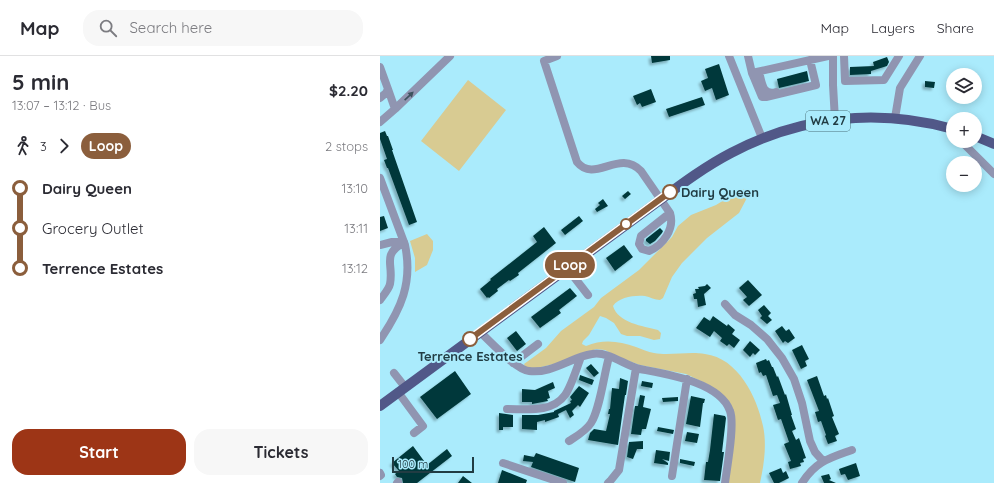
<!DOCTYPE html>
<meta charset="utf-8">
<style>
body{margin:0;font-family:Quicksand,sans-serif;background:#f7f7f7;color:#2b2b33;height:100vh;display:flex;flex-direction:column;font-size:15px;white-space:nowrap}
*{box-sizing:border-box;margin:0}
p{font-size:13px;color:#7c7c81}
.icon{flex:none;width:22px;height:22px;fill:none;stroke:currentColor;stroke-width:2;stroke-linecap:round;stroke-linejoin:round}
.map{position:relative;flex:1;overflow:hidden}
.details{display:flex;flex-direction:column;background:#fff;width:380px}
.details>*{flex:none}
.badge{padding:0 8px;border-radius:13px;font-size:14px;line-height:26px}
.buttons{position:absolute;left:566px;top:12px;display:grid;gap:8px}
.buttons a{display:grid;place-items:center;width:36px;height:36px;border-radius:50%;background:#fff;box-shadow:0 2px 10px #0003;font-size:20px}
.scale{position:absolute;left:12px;bottom:10px;width:82px;box-sizing:border-box;padding-left:4px;border:2px solid #213c43;border-top:0;font-size:11px;line-height:14px;white-space:nowrap;color:#213c43;-webkit-text-stroke:3px #aaebfc;paint-order:stroke}
.map>.badge{position:absolute;translate:-50% -50%;box-shadow:0 0 0 2px #fff}
.legs{display:flex;align-items:center;gap:6px;height:44px;padding:0 12px;font-size:13px}
.legs p{margin-inline-start:auto}
.overview{display:flex;align-items:center;justify-content:space-between;height:68px;padding:0 12px}
h1{font-size:22px;font-weight:700;line-height:30px}
.cta{display:flex;gap:8px;margin-top:auto;padding:8px 12px}
.cta a{flex:1;height:46px;border-radius:16px;background:#9d3516;color:#fff;font-size:16px;font-weight:700;line-height:46px;text-align:center}
.cta a+a{background:#f7f7f7;color:#2b2b33}
ul{padding:0 12px;list-style:none}
li{display:flex;align-items:center;gap:14px;height:40px;font-size:15px}
li i{display:grid;place-items:center;width:6px;height:100%;margin:0 5px;background:currentColor}
li i::after{content:'';width:10px;height:10px;margin:-5px;border:3px solid;border-radius:50%;background:#fff}
li p{margin-inline-start:auto}
li:first-child i{background:linear-gradient(#0000 50%,currentColor 0)}
li:last-child i{background:linear-gradient(currentColor 50%,#0000 0)}
header{display:flex;align-items:center;gap:24px;box-sizing:border-box;height:56px;padding:0 20px;background:#fff;border-bottom:1px solid #e1e1e2}
header strong{font-size:19px}
nav{display:flex;gap:22px;margin-inline-start:auto;font-size:14px}
.search{width:280px;height:36px;background:#f7f7f7;display:flex;align-items:center;gap:10px;box-sizing:border-box;padding:0 14px;border-radius:16px;color:#7c7c81;font-size:15px}
main{display:flex;flex:1;min-height:0}
.map>svg:first-child{display:block}
.green{fill:#d8cb92}
.building{fill:#00393a;filter:url(#shadow)}
.lines{fill:none;stroke-linecap:round;stroke-linejoin:round}
.minor{stroke:#9095b1;stroke-width:8}
.major{stroke:#515888;stroke-width:10}
.oneway{fill:#3d525e}
.line-1-casing{stroke:#fff;stroke-width:9}
.line-1{stroke:#8b5e3c;stroke-width:6}
.stop-1-dot{fill:#fff;stroke:#8b5e3c;stroke-width:2}
.labels{text-anchor:middle;stroke-width:4;stroke-linejoin:round;paint-order:stroke}
.shield{fill:#aaebfc;stroke:#4a707a;stroke-width:1}
.shield-label{font-size:12px;font-weight:bold;fill:#213c43}
.stop-label{font-size:13px;font-weight:bold;fill:#213c43;stroke:#aaebfc;text-anchor:start}
</style>
<header>
<strong>Map</strong>
<div class="search"><svg class="icon" aria-label="search" viewBox="0 0 24 24"><circle cx="10" cy="10" r="6"/><path d="M15 15l6 6"/></svg>Search here</div>
<nav><a>Map</a><a>Layers</a><a>Share</a></nav>
</header>
<main>
<section class="details">
<div class="overview"><div><h1>5 min</h1><p>13:07 – 13:12 · Bus</p></div><b>$2.20</b></div>
<div class="legs"><svg class="icon" aria-label="walk" viewBox="0 0 24 24"><circle cx="13" cy="4" r="2"/><path d="M13 8l-2 6 4 7M11 14l-3 7M7 12l3-4h3l4 4"/></svg>3<svg class="icon" aria-label="forward" viewBox="0 0 24 24"><path d="M9 5l7 7-7 7"/></svg><b class="badge" style="background:#8b5e3c;color:#fff">Loop</b><p>2 stops</p></div>
<ul>
<li><i style="color:#8b5e3c"></i><b>Dairy Queen</b><p>13:10</p></li>
<li><i style="color:#8b5e3c"></i><span>Grocery Outlet</span><p>13:11</p></li>
<li><i style="color:#8b5e3c"></i><b>Terrence Estates</b><p>13:12</p></li>
</ul>
<div class="cta"><a>Start</a><a>Tickets</a></div>
</section>
<div class="map">
<svg width="614" height="427" viewBox="0 0 614 427">
<defs>
<filter id="shadow"><feDropShadow dx="-2.5" dy="2.5" stdDeviation="1" flood-color="#0004"/></filter>
</defs>
<rect width="100%" height="100%" fill="#aaebfc"/>
<!-- green -->
<path class="green" d="M88 24 126 54 79 115 41 85Z
M362 133 367 134 369 138 359 157 327 182 302 207 292 221 283 242 280 244C275 244 270 241 265 240 254 239 239 241 233 250 238 267 263 270 278 274L281 277 280 283 274 284 260 280H247L241 278 234 267 226 262 220 260 209 279 203 285 202 288 206 290C223 283 239 285 256 291 262 293 268 296 274 297 290 300 309 295 325 298 358 302 377 341 383 370 387 388 384 409 380 427H346L354 356 350 347 343 340 327 328 306 318 260 309 238 301 225 294 216 293 178 307 157 312H146L144 308 166 292 181 275 214 251 221 242 259 214 292 181 298 170 311 159 336 149Z
M47 178 53 185V194L47 209 35 216V202L30 185Z"/>
<!-- building -->
<path class="building" d="M271 0H290V4L272 7Z
M507 1 509 6 507 10 491 15V18L470 19V11L494 10 493 6Z
M339 8 349 39 336 44 332 32 325 35 321 25 328 22 325 13Z
M427 15 429 25 399 32 397 23Z
M545 25 555 26 554 32 545 31Z
M271 33 276 46 262 51 260 47 257 49 253 40Z
M322 41 325 49 289 61 286 53Z
M5 75 7 80H8L13 94H12L37 166 29 169 8 112H7L4 104 7 103 0 83V77Z
M248 135 251 138 245 143 242 140Z
M223 143 228 150 217 156 215 153 220 149 218 147Z
M4 160 8 172 0 175V161Z
M199 160 203 165 185 179 181 174Z
M164 171 176 187 138 217 139 219 130 225 129 224 117 233 118 235 109 242 108 241 107 242 100 233 111 224 110 223 157 186 153 180Z
M280 172 283 175 282 177 275 185 270 188 266 185V183Z
M244 189 253 201 235 215 226 202Z
M368 224 382 239 369 250 363 244 367 241 359 232Z
M327 228 331 232 324 238 326 249 318 251 317 243H314L313 238 316 237 315 233H319L318 231 325 230Z
M190 232 197 240 179 254 181 257 160 272 151 261Z
M384 249 391 257 388 260 392 264 387 268 380 262 382 260 378 254Z
M333 260 347 270 348 268 355 274 352 278 360 284 354 292 349 288 347 290 340 285 342 282 334 275 330 281 316 272 324 261 330 265Z
M402 270 406 275 409 273 415 282 408 287 405 285 403 287 395 275Z
M136 275 146 288 137 295 127 282Z
M370 285 380 294 375 299 373 297 370 301 363 294Z
M422 289 429 303 425 305 427 310 421 313 412 294Z
M386 303 387 305 389 304 392 311H393L397 321 398 320 405 339 406 338 412 359H411L416 373 412 375 416 384 419 382 426 402 423 403 424 406 420 407 421 410 410 413 408 406 411 405 404 388 409 386 401 363 398 364 393 349 400 347 397 339 393 340 386 319 383 320 381 316 379 317 376 307Z
M211 308 219 317 214 321 206 312Z
M75 315 91 338 57 363 40 341Z
M200 319 214 324 212 329 199 324Z
M437 320 444 340 446 339 447 343 448 342 454 360 452 361 459 378 455 380 457 385 448 388 445 380 446 379 441 365 438 366 435 356 439 355 427 324Z
M240 322 248 325 246 339H245L238 389 208 384 210 377 214 373 226 375 230 358H228L229 353H230L232 332 239 333Z
M262 325 273 327 272 332 261 330Z
M173 326 175 332 168 335 170 342 167 343 168 345 152 348V346H142V333L155 334Z
M199 330 209 337 200 351 198 349 192 355 194 359 190 362 186 354 178 358 179 361 165 366V364L157 366V374L142 373V359H158L174 356V355L191 347 190 345 192 344 190 341Z
M260 339 265 340 263 351 271 353 266 373H262L261 379 251 378 255 350H258Z
M311 340 325 343 324 347H323L320 371 306 368Z
M298 341V345L283 346 282 342Z
M119 357 133 359V371H123V374H119Z
M334 358 345 360 346 362 342 396H344L340 425 324 424 326 406H328L330 394Z
M278 371 294 374 293 378 277 375Z
M307 376 319 378 317 387 305 385Z
M263 385V393H257L253 403 247 401 249 386Z
M33 390 47 409 67 393 72 400 37 427H23L22 422 17 421 15 418 19 415 12 407Z
M276 394 290 396 289 405 282 403 288 407V409L274 407Z
M156 397 199 412 195 426 151 411 153 406 143 405 144 399 154 401Z
M300 403 315 406 314 410 300 407Z
M476 407 480 420 468 424 465 418 461 419 459 413Z
M401 412 403 417 406 415 409 422 399 427H394L389 417Z
M122 414 147 424 146 427H118Z
M449 418 451 423 449 424 456 427H444L441 420Z
M83 420 92 427H78Z"/>
<g class="lines">
<!-- minor -->
<path class="minor" d="M177 0 164 5 197 106C215 128 239 92 261 115L290 157 261 180 259 188 262 193 269 195C283 189 295 173 290 157
M349 0 382 82
M368 0 372 17 448 0
M453 0V29L455 64
M464 0 465 25 504 24 519 0
M0 11 8 33 6 37 0 42
M379 16C382 26 382 40 396 36
M372 17 382 41H386L436 29 430 4
M8 33 15 53
M515 62 520 32 540 0
M0 66 15 53 70 0
M581 85 614 118
M0 122 25 189C33 227 21 253 0 284
M0 189 12 186H24
M187 212 208 239
M0 244C3 240 9 233 10 228 14 207 1 200 24 186
M345 248 355 259 371 269 387 283 402 302 414 323 422 347 430 385 435 396 443 405
M100 276C110 285 136 314 149 315 172 318 191 301 212 298 229 295 245 310 260 313 286 318 340 326 350 355 355 368 347 411 345 427
M133 307 158 288
M14 317 25 331
M18 336 43 370 34 377
M127 353C147 353 172 357 185 339 191 331 197 311 201 301
M189 385C197 380 206 375 211 367 220 353 224 318 229 301
M123 407 183 427
M0 417 1 419 0 420
M292 420 307 323
M17 427 18 426
M228 427 231 424 239 414 256 312
M422 427C436 405 450 402 472 394"/>
<!-- major -->
<path class="major" d="M595 80 614 88
M0 350 280 144C303 127 326 110 351 97 421 60 497 52 573 73"/>
</g>
<!-- one-way arrows -->
<defs><path id="oneway-solid" d="M-6-.8H1V-3.2L6.5 0L1 3.2V.8H-6Z"/></defs>
<use class="oneway" href="#oneway-solid" transform="translate(29 40) rotate(-43)"/>
<g class="lines">
<defs>
<path id="line-1" d="M90 283 290 136"/>
</defs>
<!-- line-1 casing -->
<use href="#line-1" class="line-1-casing"/>
<!-- line-1 -->
<use href="#line-1" class="line-1"/>
</g>
<!-- markers -->
<g class="stop-1-dot">
<circle cx="290" cy="136" r="7"/>
<circle cx="246" cy="168" r="5"/>
<circle cx="90" cy="283" r="7"/>
</g>
<g class="labels">
<!-- shield labels -->
<rect class="shield" x="426" y="55" width="44" height="20" rx="3"/>
<g class="shield-label">
<text x="448" y="69">WA 27</text>
</g>
<!-- stop labels -->
<g class="stop-label">
<text x="301" y="141">Dairy Queen</text>
<text x="90" y="305" text-anchor="middle">Terrence Estates</text>
</g>
</g>
</svg>
<div class="buttons">
<a><svg class="icon" aria-label="layers" viewBox="0 0 24 24"><path d="M12 4l9 5-9 5-9-5zM3 14l9 5 9-5"/></svg></a>
<a>+</a>
<a>−</a>
</div>
<div class="scale">100 m</div>
<b class="badge" style="left:190px;top:209px;background:#8b5e3c;color:#fff">Loop</b>
</div>
</main>
